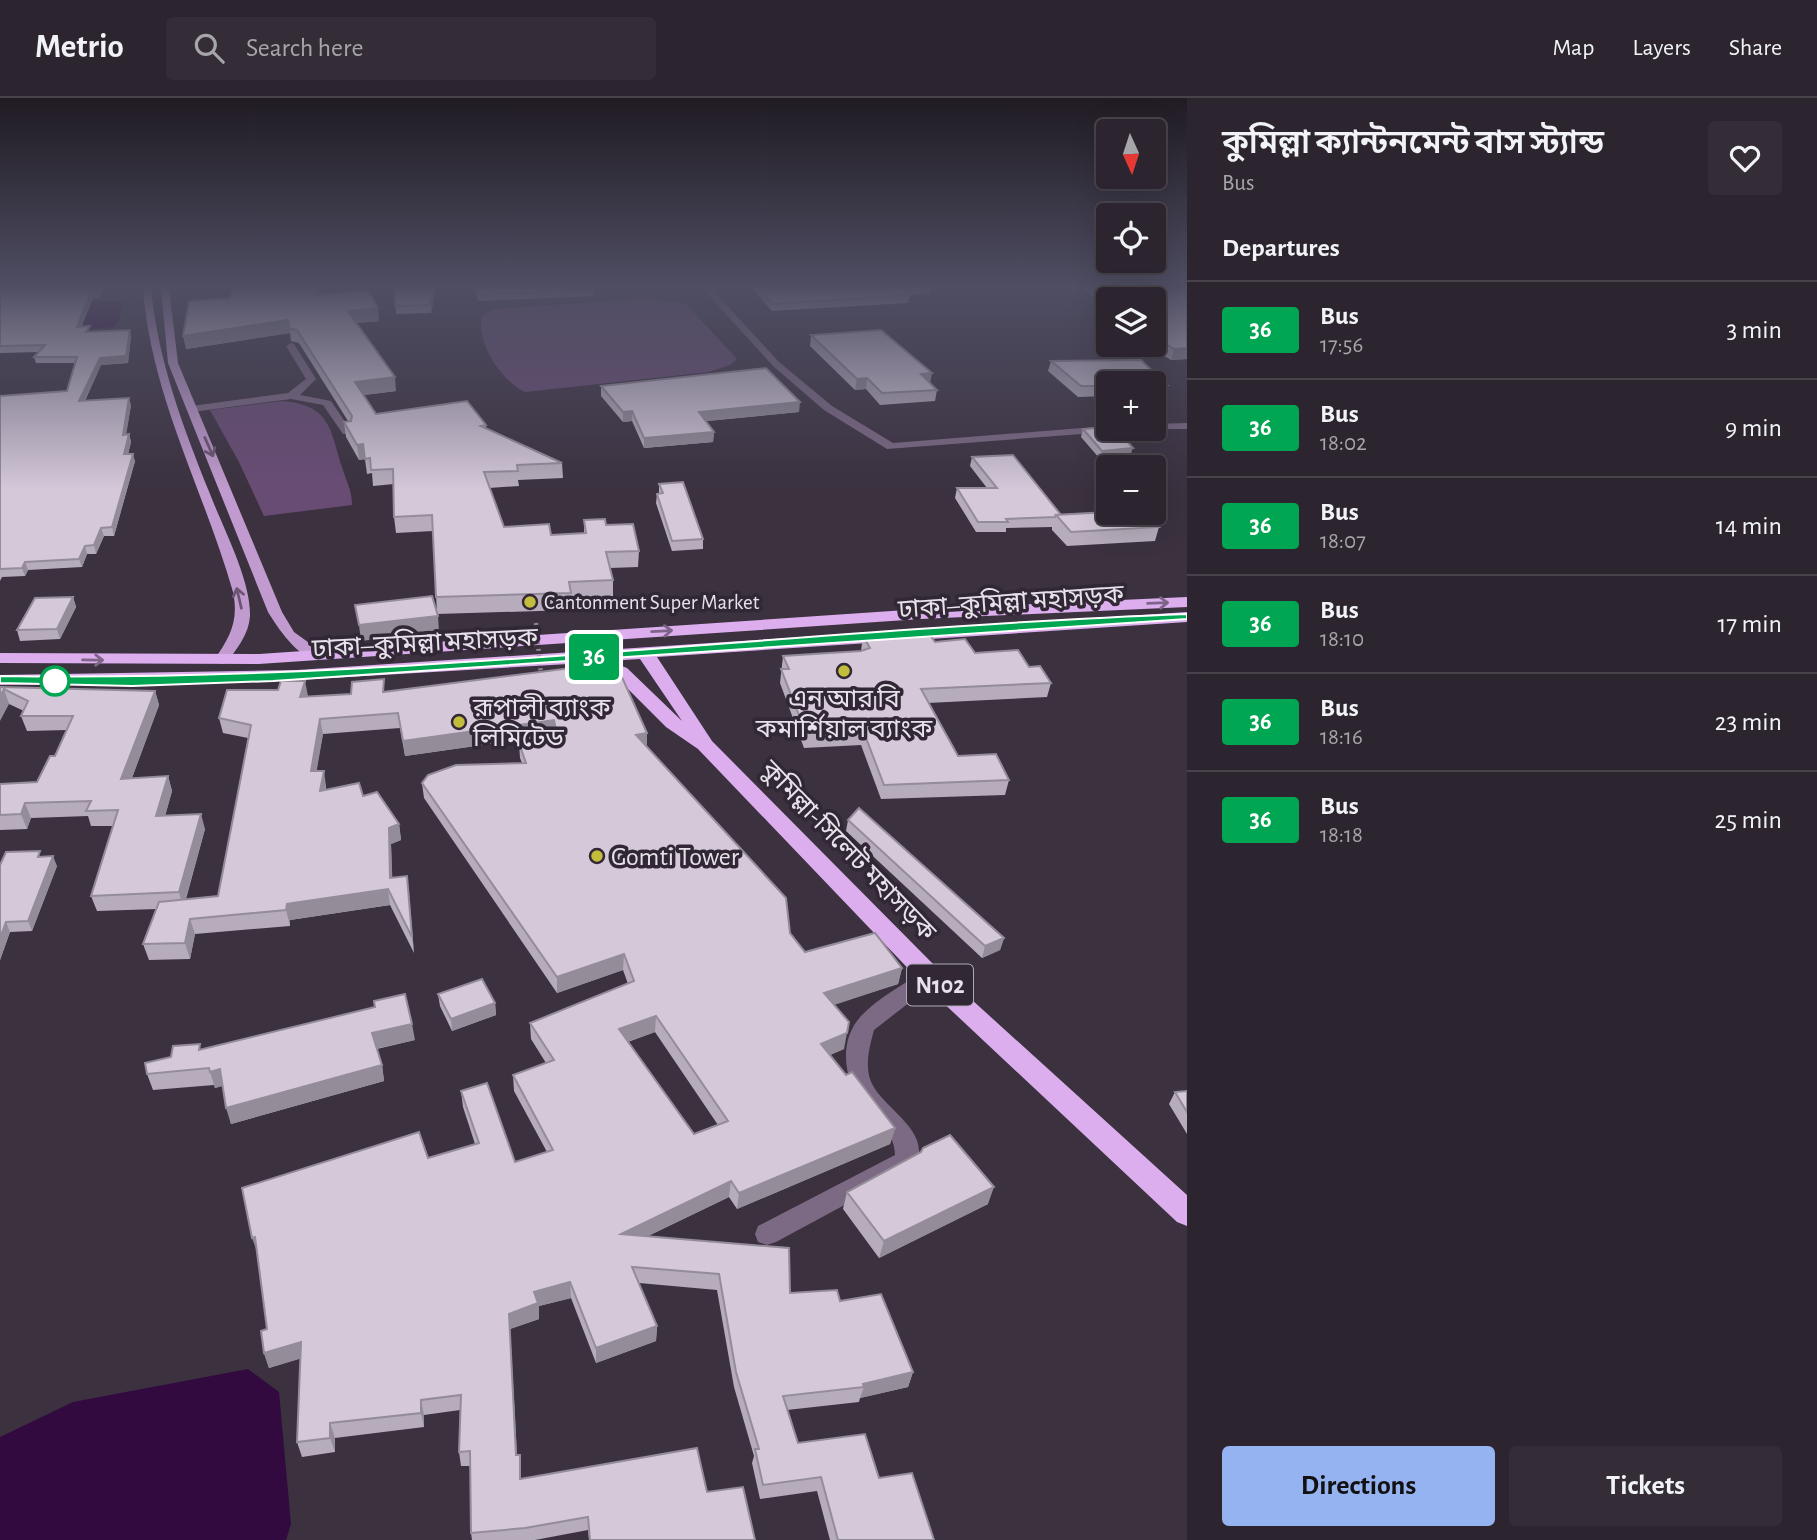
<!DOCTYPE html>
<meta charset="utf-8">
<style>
body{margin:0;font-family:"Alegreya Sans","Noto Sans Bengali",sans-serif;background:#342d37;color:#f1f3f6;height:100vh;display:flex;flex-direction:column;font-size:26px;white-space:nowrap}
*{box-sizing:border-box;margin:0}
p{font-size:23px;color:#a6a5aa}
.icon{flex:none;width:38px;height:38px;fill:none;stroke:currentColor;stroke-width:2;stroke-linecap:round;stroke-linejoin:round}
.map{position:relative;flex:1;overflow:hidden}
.details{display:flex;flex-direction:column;background:#2c252f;width:630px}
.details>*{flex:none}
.badge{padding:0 14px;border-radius:5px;font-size:24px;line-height:46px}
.needle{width:46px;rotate:177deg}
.tools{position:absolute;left:1096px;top:21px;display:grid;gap:14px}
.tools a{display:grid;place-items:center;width:70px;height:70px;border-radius:7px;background:#2c252f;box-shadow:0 7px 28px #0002,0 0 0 2px #48424b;font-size:35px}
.map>.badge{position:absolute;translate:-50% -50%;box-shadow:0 0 0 4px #fff}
h2{padding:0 35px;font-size:26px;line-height:63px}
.round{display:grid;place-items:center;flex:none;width:74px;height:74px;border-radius:7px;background:#342d37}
.overview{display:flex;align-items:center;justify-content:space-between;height:119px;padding:0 35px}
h1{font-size:33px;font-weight:600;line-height:52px}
.cta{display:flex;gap:14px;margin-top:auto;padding:14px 35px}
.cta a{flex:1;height:80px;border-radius:7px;background:#95b2f1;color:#111;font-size:28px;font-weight:600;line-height:80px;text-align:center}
.cta a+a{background:#342d37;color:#f1f3f6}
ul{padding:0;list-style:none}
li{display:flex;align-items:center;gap:21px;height:98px;padding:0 35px;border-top:2px solid #48424b}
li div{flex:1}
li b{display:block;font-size:26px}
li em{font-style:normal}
li .badge{min-width:77px;font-weight:700;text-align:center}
header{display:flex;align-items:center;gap:42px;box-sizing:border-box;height:98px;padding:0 35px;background:#2c252f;border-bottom:2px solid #48424b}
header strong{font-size:33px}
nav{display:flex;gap:38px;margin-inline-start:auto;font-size:24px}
.search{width:490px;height:63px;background:#342d37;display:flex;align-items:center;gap:18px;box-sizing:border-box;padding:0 24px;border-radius:7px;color:#a6a5aa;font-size:26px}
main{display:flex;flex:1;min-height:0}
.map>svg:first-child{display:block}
.green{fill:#694c74}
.water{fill:#320a3f}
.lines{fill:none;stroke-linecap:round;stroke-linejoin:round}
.minor{fill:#7c6983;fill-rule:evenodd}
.major{fill:#c19bcf;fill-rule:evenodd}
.highway{fill:#dcaeee;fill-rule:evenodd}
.path-bridge{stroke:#8d8590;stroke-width:4.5;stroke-dasharray:2 4.5;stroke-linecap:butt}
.wall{fill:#b6acbb;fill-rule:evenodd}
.shaded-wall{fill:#948c98}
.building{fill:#d4c8d9;stroke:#948c98;stroke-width:2;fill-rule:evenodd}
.oneway{stroke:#6b5573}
.oneway2{stroke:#7e6488}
.line{fill:#00a651;stroke:#fff;stroke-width:2}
.poi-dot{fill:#c3bd3e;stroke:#312735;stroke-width:2.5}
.stop-dot{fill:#fff;stroke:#00a651;stroke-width:3.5}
.labels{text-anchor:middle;stroke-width:7;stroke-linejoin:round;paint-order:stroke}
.far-poi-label{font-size:21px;fill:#e7e1ea;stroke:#312735;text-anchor:start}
.shield{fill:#312735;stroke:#b0a9b4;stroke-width:2}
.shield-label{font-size:24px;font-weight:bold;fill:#e7e1ea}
.street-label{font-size:26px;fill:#e7e1ea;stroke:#312735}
.poi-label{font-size:26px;fill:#e7e1ea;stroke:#312735;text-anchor:start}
</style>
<header>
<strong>Metrio</strong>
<div class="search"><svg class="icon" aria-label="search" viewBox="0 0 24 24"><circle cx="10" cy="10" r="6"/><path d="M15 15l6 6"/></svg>Search here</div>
<nav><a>Map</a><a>Layers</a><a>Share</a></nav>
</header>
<main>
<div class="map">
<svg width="1187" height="1442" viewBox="0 0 1187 1442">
<rect width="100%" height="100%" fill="#3b313f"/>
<!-- green -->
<path class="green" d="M649 200 686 206 737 261 730 267 709 274 525 294C502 284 475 243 482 218L493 211Z
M282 303C330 307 330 330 342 369 346 383 352 392 352 407L264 418 239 364 210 312Z"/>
<!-- water -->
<path class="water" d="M85 203H122L121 216 115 229 75 232Z
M248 1271 279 1294 291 1426 286 1442H0V1339L73 1304Z"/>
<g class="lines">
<!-- minor -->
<path class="minor" d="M702 190H711L779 264 832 308 893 345 1108 328V331H1113L1108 334 887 351 824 312 773 268Z
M291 245 294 246 316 281 300 297 331 303 352 334 351 336H343L323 307 291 301 192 314 187 311 192 308 288 295 306 281 286 248Z
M1187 325V331H1149H1153V326Z
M930 871 937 873 940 878 937 883 874 932C870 947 865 965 870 981 880 1011 934 1031 915 1069L776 1144 767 1147 758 1144 755 1136 758 1128 895 1057C895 1037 880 1026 867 1012 845 988 836 945 861 918 878 900 903 887 923 873Z"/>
<!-- major -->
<path class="major" d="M143 190H151C158 263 183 329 210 396 223 430 251 482 250 518 249 536 237 551 226 565L221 566 214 562C230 539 239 523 233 494 204 392 151 299 143 190Z
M161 190H169L178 265 282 514 294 534 323 555V561C301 566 278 530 268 514L168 265Z"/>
<!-- highway -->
<path class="highway" d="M1187 499V509L921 521 259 566 0 565V555L259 556 921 511Z
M1187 514V524L657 559 712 643 939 872 1187 1097V1128L1177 1124 921 884 698 651 666 629 615 578 586 565 297 582 0 587V577L297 572ZM640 561 682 623 627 570 609 563Z"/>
<!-- path-bridge -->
<path class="path-bridge" d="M536 525 541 578"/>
</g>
<!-- wall -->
<path class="wall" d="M0 190H103L99 200H93L81 229 91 234 131 238 128 265 101 267 85 303 131 307 126 336H129L131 344 128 356 135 363 114 438H104L96 456H87L82 469 28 472 25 478 2 479 0 483V298L67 293 75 265H36L34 259 38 254 0 255Z
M234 190H319V197L379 223 356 225 396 293 364 297 376 316 486 327V330L562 365 563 380 518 382 519 388 489 390 504 429 551 437 584 435V422L606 427 639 453 638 469 610 470 613 482V499L571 501V512L437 516 433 433 396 435 394 419V386L373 388 372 375 367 376 365 361 359 362 346 339 344 324 348 323 299 245 291 243 290 235 186 251 230 200Z
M394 190H436L431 215 396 216Z
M475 190H593V198L478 203Z
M752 190H930V195L908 197H910L908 205 772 213Z
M1082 190H1187V261L1171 262 1146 247H1153V201H1108V210Z
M811 237 930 285 937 292 935 303 880 307 866 291 855 292 810 248Z
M1051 263 1167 287 1164 298H1153V285H1108V298L1078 299 1048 273Z
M601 288 799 314 706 323 714 334 713 344 644 350 632 323 623 324 601 298Z
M1083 331 1130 358 1100 361 1081 339Z
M972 359 1061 417 1159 429 1155 443 1067 448 1052 432V429L1006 430V434H976L955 400 957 390H987L970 368Z
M659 386 703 441V451L672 453 656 405 657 396 659 395Z
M73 499 76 509 60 541 20 543 17 532Z
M863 538 935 544 1029 569 1051 585 1047 599 928 605 958 658 1009 682 1005 697 881 701 861 647 804 650 780 585 783 558 861 553Z
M0 589 155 593 159 607 132 680 168 678 172 693 165 718 205 731 186 801 218 798 248 640 223 635 219 620 308 598 307 599 385 594 647 635V648L805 854 902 870 898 886 834 906 844 951 830 957 846 977 895 1030 890 1046 737 1111 729 1099 648 1138 790 1195 840 1203 913 1274 908 1289 860 1300 859 1304 787 1312 798 1345 879 1380 934 1442H830L817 1393 760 1401 752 1365 754 1358 734 1289 717 1192 639 1185 657 1228 656 1243 596 1265 571 1200 539 1208V1221L510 1231 517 1357 521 1380 707 1394 755 1442H589L588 1432 535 1442H472L471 1435 470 1368H461L459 1354 460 1312 424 1317V1329L335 1340V1354L302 1359 297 1344 301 1260 269 1270 264 1255 267 1231 428 1060 475 1046 463 1009 461 993 515 1064 547 1054 514 993 513 977 546 965 531 941 530 925 628 886 623 872 557 895 424 700 422 685 522 665 520 660 519 645 532 640 405 658 400 630 323 636 316 673 326 688V692L363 698 399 726 401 742 391 746 392 780 407 778 414 855 390 807 290 822V828L195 836 190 861 149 862 143 846 157 811 97 813 91 798 113 728H91L88 718 31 720 27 731 0 732V686L37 684 55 658 67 632 27 633 21 618 24 613 9 606ZM655 934 718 1027 694 1036 628 944Z
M848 722 1004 840 1000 852 982 860 846 733Z
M43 759 57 768 32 833 10 834 0 862V767Z
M438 896 495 905 496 917 452 933 440 908Z
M415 942 377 951 382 967 384 983 231 1026 222 988 215 990 214 987 153 992 147 976 202 951Z
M1187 993V1036L1169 1006 1175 994Z
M847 1094 988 1106 879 1160 843 1111Z"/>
<!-- shaded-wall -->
<path class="shaded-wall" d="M99 190H103L99 200H93L79 235 77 229 91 194Z
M316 190H319V195L316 210 314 197Z
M434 190H436L431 215 430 207Z
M378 210 379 223 349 226 348 213Z
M288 222 290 235 186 251 183 238Z
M130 232 131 238 128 265 101 267 81 310 79 303 100 260Z
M1187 250V261L1171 262 1174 251Z
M932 275 930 286 921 276Z
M395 279 396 293 357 298 355 284Z
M867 280 866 291 855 292 857 281Z
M129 300 131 307 125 344 123 337Z
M800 304 799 314 698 324 699 314Z
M632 313V323L623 324V314Z
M714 334 713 344 644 350V340Z
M129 336 131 344 126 364 124 356Z
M363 346 365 361 359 362 357 347Z
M1133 350 1130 358 1100 361 1102 353Z
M133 356 135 363 114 438 112 429Z
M101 430 104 438 96 456 94 447Z
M85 448 87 456 82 469 79 461Z
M25 464 28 472 25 478 22 470Z
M73 499 76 509 60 541 57 531Z
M438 518 439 533 361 543 359 527Z
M305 583 308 598 303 614 300 599Z
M4 591 9 606 0 623V598Z
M155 593 159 607 126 696 121 681Z
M320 621 323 636 314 689 311 673Z
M554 622V637L405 658 403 643Z
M647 635V650L636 637Z
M324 673 326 688 323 708 320 693Z
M168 678 172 693 161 733 156 718Z
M25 705 31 720 27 731 21 716Z
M201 716 205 731 183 810 179 794Z
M399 726 401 742 391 746 393 796 390 780 389 730Z
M53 758 57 768 32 833 28 823Z
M407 778 409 794 414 855 412 839Z
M388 791 390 807 290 822V828L286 812 287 806Z
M190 821 195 836 190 861 185 845Z
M6 824 10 834 0 862V840Z
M1004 840 1000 852 982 860 985 848Z
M624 856 623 872 557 895V879Z
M902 870 898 886 822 911 824 895Z
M495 905 496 917 452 933 451 921Z
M656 918 655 934 618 947 619 931Z
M412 926 415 942 375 951 372 935Z
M847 935 844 951 818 962 821 946Z
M382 967 384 983 231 1026 226 1010Z
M220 971 225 987 215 990 210 974Z
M895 1030 890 1046 737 1111 739 1095Z
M731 1083 729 1099 621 1151V1136Z
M994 1089 988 1106 879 1160 884 1143Z
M255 1139 258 1156 252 1140Z
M570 1184 571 1200 539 1208V1221L510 1231 518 1371 509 1216 534 1194Z
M657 1228 656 1243 596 1265V1250Z
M301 1244 306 1259 269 1270 264 1255Z
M913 1274 908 1289 860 1300 864 1289 863 1286Z
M421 1302 424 1317V1329L421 1315Z
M330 1325 335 1340V1354L330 1340Z"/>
<!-- building -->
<path class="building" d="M0 190H99L97 194H91L77 229 90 228 86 234 130 232 126 258 100 260 79 303 129 300 123 337 129 336 124 356H133L112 429 101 430 94 447 85 448 79 461 25 464 22 470 0 471V298L67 293 77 259H34L45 247 0 248Z
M234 190H316L314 197 368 192 378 210 348 213 395 279 355 284 376 316 467 303 486 327 481 328 562 365 517 367 518 373 484 374 504 429 549 426 551 437 586 435 584 422 605 421 606 427 633 426 639 453 606 454 613 482 569 484 571 495 436 499 432 417 394 419 393 371 371 372 370 360 365 361 363 346 357 347 344 324 351 323 352 318 297 232 289 230 288 222 183 238 189 203 230 200Z
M394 190H434L430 207 395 208Z
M476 190H593V192L478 197Z
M759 190H901L910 197 772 206Z
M1097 190H1187V250L1174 251 1153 238V228H1157L1153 225V201H1112Z
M881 232 932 275 921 276 937 292 882 295 867 280 857 281 811 237Z
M1141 262 1167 287H1153V285H1108V288H1081L1051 263Z
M766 270 800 304 699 314 714 334 644 340 632 313 623 314 601 288Z
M1108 329V331H1116L1133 350 1102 353 1083 331Z
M1013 357 1061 417H1056L1055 419 1006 421 1008 424H978L957 390H997L972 359Z
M683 384 703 441 672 443 657 396 663 395 659 386Z
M1108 414 1145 415 1159 429 1071 434 1056 417Z
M432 498 438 518 359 527 355 507Z
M73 499 57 531 17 532 35 500Z
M927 533 935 544 965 541 975 555 1018 552 1029 569 1040 568 1051 585 921 591 958 658 996 656 1009 682 884 687 863 632 806 635 781 571H789L783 558 861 553 870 550 863 538Z
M611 565 617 568 647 635 636 637 786 800 790 835 805 854 875 835 902 870 824 895 849 924 847 935 821 946 846 977 852 974 895 1030 739 1095 731 1083 621 1136 789 1150 790 1195 837 1192 840 1203 881 1196 913 1274 863 1286 864 1289 783 1298 798 1345 865 1336 879 1380 912 1375 934 1442H838L821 1379 763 1387 755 1351H759L736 1274 719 1176 632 1169 657 1228 596 1250 570 1184 534 1194 538 1205 509 1216 516 1357H520V1381L697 1350 707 1394 743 1389 755 1442H590L588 1419 525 1430 471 1435 470 1353 459 1354 461 1297 421 1302V1315L330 1325V1340L297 1344 301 1244 264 1255 261 1233 267 1231 255 1139 252 1140 242 1090 419 1034 428 1060 479 1045 461 993 487 985 515 1064 553 1052 513 977 554 962 530 925 634 883 624 856 557 879 422 685 428 677 456 667 526 665 519 645 556 632 554 622 403 643 398 615 320 621 311 673H324L320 693 359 685 363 698 377 694 399 726 389 730 390 780 407 778 412 839 388 791 287 806 286 812 190 821 185 845 143 846 159 804 218 798 251 627 219 620 227 592H278L281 583H305L300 599 351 596 352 584 384 581 383 594ZM656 918 728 1023 694 1036 619 931Z
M0 589 155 593 121 681 168 678 156 718 201 716 179 794 91 798 118 712 86 713 91 703 25 705 21 716 0 717V686L37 684 50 658H55L73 618H21L28 603 4 591 0 598Z
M859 710 1004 840 985 848 848 722Z
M40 753 38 759 53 758 28 823 6 824 0 840V767L6 754Z
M482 881 495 905 451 921 438 896Z
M405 896 412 926 372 935 382 967 226 1010 220 971 210 974 209 970 147 976 145 965 171 959 173 948 200 946 199 952 375 909 374 903Z
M1187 993V1014L1175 994Z
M950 1037 994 1089 884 1143 847 1094 921 1054 923 1050Z"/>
<!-- one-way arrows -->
<defs><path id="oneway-shaft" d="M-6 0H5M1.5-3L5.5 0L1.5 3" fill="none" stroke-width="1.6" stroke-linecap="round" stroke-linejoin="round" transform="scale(1.75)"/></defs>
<g class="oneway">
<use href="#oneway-shaft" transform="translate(209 349) rotate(66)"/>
<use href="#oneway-shaft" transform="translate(239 500) rotate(-103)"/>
</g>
<g class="oneway2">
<use href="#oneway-shaft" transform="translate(1158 505) rotate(-2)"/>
<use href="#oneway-shaft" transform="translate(662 533) rotate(-3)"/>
<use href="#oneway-shaft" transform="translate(93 562) rotate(1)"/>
</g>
<!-- sky -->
<linearGradient id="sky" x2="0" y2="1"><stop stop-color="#201b23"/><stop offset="0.48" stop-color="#4f4e63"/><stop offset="1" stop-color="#4f4e63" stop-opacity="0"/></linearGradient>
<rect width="1187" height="392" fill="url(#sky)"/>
<!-- line -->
<path class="line" d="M1187 516V521L273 583 132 588 0 585V578C397 585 791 531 1187 516Z"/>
<!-- markers -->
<g class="poi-dot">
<circle cx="530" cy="504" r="7"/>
<circle cx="844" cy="573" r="7"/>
<circle cx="459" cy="624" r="7"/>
<circle cx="597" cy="758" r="7"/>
</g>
<circle class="stop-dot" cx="55" cy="583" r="14"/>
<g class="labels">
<!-- far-poi labels -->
<g class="far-poi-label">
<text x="544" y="511">Cantonment Super Market</text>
</g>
<!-- shield labels -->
<rect class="shield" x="907" y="866.5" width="66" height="41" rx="5"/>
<g class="shield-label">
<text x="940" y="895">N102</text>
</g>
<!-- street labels -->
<g class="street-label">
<text transform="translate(1011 503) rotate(-4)" y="9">ঢাকা–কুমিল্লা মহাসড়ক</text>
<text transform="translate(425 544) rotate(-3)" y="9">ঢাকা–কুমিল্লা মহাসড়ক</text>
<text transform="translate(849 752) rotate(46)" y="9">কুমিল্লা-সিলেট মহাসড়ক</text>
</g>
<!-- poi labels -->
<g class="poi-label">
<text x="844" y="609" text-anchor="middle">এন আর বি<tspan x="844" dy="30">কমার্শিয়াল ব্যাংক</tspan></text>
<text x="473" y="618">রূপালী ব্যাংক<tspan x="473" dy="30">লিমিটেড</tspan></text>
<text x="611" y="767">Gomti Tower</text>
</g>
</g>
</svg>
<div class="tools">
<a><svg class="needle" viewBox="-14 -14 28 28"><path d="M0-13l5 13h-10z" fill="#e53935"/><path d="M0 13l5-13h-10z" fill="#a6a5aa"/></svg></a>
<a><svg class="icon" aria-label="locate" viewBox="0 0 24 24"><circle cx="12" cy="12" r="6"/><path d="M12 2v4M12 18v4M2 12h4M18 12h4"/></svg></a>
<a><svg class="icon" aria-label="layers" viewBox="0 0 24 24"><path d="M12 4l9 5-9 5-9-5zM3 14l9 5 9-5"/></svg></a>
<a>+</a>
<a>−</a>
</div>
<b class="badge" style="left:594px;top:559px;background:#00a651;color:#fff">36</b>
</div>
<section class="details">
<div class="overview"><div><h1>কুমিল্লা ক্যান্টনমেন্ট বাস স্ট্যান্ড</h1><p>Bus</p></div><a class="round"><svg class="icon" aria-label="heart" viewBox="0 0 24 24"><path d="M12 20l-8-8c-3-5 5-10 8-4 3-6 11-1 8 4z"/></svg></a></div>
<h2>Departures</h2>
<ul>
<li><span class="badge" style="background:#00a651;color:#fff">36</span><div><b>Bus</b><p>17:56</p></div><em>3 min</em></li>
<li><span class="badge" style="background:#00a651;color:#fff">36</span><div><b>Bus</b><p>18:02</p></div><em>9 min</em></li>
<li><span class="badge" style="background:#00a651;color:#fff">36</span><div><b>Bus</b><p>18:07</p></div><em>14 min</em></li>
<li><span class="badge" style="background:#00a651;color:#fff">36</span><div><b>Bus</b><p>18:10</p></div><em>17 min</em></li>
<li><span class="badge" style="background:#00a651;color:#fff">36</span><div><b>Bus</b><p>18:16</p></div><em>23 min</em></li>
<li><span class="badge" style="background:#00a651;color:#fff">36</span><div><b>Bus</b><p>18:18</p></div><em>25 min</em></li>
</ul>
<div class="cta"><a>Directions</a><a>Tickets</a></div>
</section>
</main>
